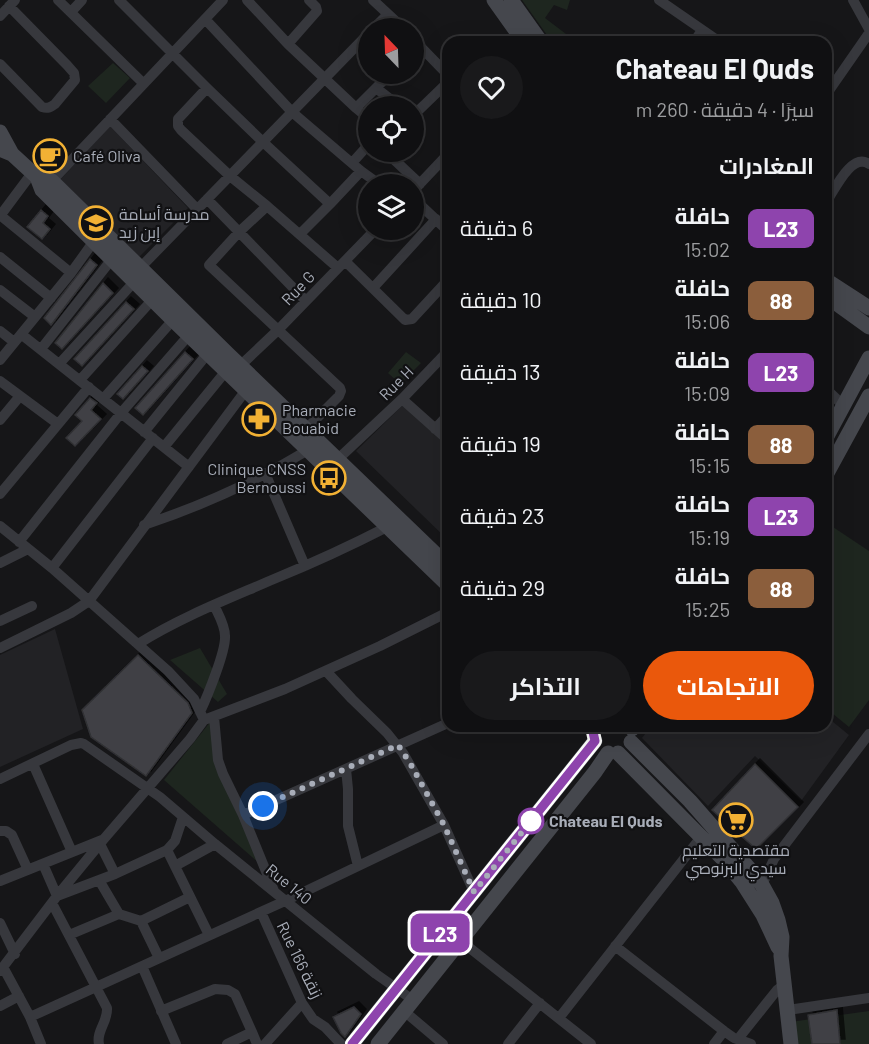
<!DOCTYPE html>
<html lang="ar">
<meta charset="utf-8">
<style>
body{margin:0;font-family:Barlow,Cairo,sans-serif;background:#19191b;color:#f1f3f6;direction:rtl;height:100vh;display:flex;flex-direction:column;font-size:22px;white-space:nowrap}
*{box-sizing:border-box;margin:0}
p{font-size:20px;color:#9c9d9f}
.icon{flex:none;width:33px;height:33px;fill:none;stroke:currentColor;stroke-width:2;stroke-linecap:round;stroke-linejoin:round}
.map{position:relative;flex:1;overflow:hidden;direction:ltr}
.side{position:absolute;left:442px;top:36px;width:390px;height:696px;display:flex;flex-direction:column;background:#101012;border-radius:18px;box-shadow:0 6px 24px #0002,0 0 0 2px #303032;direction:rtl}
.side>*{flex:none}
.badge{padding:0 12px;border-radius:9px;font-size:21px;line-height:39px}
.needle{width:39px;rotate:337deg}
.buttons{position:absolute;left:358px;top:18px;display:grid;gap:12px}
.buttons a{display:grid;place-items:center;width:66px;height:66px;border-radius:50%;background:#101012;box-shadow:0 6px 24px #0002,0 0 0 2px #303032;font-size:30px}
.you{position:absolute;width:30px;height:30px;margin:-15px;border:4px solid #fff;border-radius:50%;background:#1a73e8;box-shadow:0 0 0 9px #1a73e833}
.map>.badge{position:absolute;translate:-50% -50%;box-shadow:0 0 0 3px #fff}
h2{padding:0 18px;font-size:22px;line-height:54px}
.round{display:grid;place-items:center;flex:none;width:63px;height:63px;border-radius:32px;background:#19191b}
.headline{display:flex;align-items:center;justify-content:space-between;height:102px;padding:0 18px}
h1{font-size:28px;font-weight:700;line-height:45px}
.primary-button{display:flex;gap:12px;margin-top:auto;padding:12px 18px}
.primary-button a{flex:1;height:69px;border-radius:36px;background:#ea580c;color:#fff;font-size:24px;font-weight:700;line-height:69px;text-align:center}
.primary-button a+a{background:#19191b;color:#f1f3f6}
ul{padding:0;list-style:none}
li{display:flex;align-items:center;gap:18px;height:72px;padding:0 18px}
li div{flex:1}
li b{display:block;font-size:22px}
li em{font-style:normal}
li .badge{min-width:66px;font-weight:700;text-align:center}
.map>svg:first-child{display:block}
.built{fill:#222225}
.green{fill:#1e261f}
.building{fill:#404145;stroke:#303034;stroke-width:1.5;filter:url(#shadow)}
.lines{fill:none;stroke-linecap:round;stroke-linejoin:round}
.street{stroke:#37383d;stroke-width:10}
.secondary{stroke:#45474d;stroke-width:15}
.line-casing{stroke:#fff;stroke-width:14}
.line{stroke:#8e44ad;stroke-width:9}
.walk{stroke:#a8adb8;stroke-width:6;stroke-dasharray:0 10.8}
.stop-dot{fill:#fff;stroke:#8e44ad;stroke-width:3}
.labels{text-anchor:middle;stroke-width:4.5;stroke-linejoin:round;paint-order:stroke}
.poi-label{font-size:16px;fill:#a8adb8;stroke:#111113;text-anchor:start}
.street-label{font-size:16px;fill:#a8adb8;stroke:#111113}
.stop-label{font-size:16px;font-weight:bold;fill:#a8adb8;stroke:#111113;text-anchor:start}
</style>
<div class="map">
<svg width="869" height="1044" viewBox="0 0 869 1044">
<defs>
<filter id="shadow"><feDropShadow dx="5" dy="-5" stdDeviation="0" flood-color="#0009"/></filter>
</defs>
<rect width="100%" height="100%" fill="#161618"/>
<!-- built -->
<path class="built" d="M110 126 188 208 138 258 59 181Z
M405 403 448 443V540L356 451Z
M55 629 83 729 0 767V655Z
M827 717 849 735 801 801 755 756 708 806 642 738 651 726H826Z"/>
<!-- green -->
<path class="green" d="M522 0H570L567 10 554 5 545 18 566 34 560 42H552Z
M113 63 130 78 106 103 88 86Z
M406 352 421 363 400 384 388 373Z
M827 523 869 551V700L849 727 827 709Z
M200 648 227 694 218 702 170 660Z
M211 721 215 762 261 865 164 780Z
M869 1011V1044H792L790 1022Z"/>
<!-- building -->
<path class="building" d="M41 210 48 216 43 223 50 229 42 239 27 227Z
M90 259 97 265 51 325 44 318Z
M103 283 113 293 62 349 55 343Z
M126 302 134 309 82 366 74 359Z
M185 352 193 359 143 415 135 408Z
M142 366 148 371 123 399 117 394Z
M90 398 97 403 91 410 101 419 75 446 66 438 82 421 75 415Z
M138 655 188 703 192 713 146 776 91 737 82 710Z
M755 764 798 807 756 849 712 810Z
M354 1007 361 1014 345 1037 341 1033 333 1017Z
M837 1010 840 1044H812L808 1015Z"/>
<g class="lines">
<!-- street -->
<path class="street" d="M58 0 143 83
M119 0 207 88 263 142 330 204 300 234
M247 0 288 44
M309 0 316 7 317 11 288 44 356 108 369 119
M373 0 403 28
M659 0 720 42
M853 0 869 29
M71 12 82 0
M0 16 15 0
M205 19 292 112 361 171 379 184
M374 28 388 14
M414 40 448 75
M694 42 702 30
M0 64 42 107C48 109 51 107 55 104L75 80 74 73 67 65 9 6
M207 88 178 119V126L181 130 230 176 267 206 338 268
M376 88 399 106
M826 95 869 33
M356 108 390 74
M414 113 419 110 448 82
M110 119 197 209
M386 152 420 184
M352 163 369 144
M48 185 223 0
M414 190 448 154
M207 199 306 301
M414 199 448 231
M827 201C835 189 852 152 869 164
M330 204 361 171
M267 206 239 232 209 265 340 388 341 391 339 396 306 429
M0 215 71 273
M0 216 32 173
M0 257 51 298
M345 261 405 320 412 319 448 280
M140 268 369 33
M373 288 436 219
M0 290 35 317
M0 331 14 342
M21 334 189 467
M41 349 112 259
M0 360 71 273 94 241
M60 363 135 281
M240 366 278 330 375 230
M80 380 153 299
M0 381 58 424
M826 389 844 406
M103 399 173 320
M402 399 448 440
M0 420 20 396
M435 429 448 415
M144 432 208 353
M164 447 226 371
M338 459 402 399 448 351
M265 473 305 566
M0 494 89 387
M144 525C201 506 257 481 308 450
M0 526 52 568 168 671 194 699 204 720 190 739 103 840 57 896 0 971
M19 542 121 413 189 335
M0 563 28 549
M52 568 153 438
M0 621 32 606
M138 644C181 617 228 599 274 579 313 563 350 546 387 527
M0 648 71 613 89 601 246 390
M326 671 352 699 387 733 403 753 444 825 474 892
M200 712C207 697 226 651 225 636 225 625 218 614 214 605
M214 717 218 760 223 774 243 815 274 891
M204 720 285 689 380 646 448 612
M33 764 72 852
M346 769 348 789V826L358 866
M0 779 71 745 81 743 84 744 160 797 215 844 376 974 413 1000
M243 815 448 723
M0 831H6L12 835 28 870
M100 844 115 874
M167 850 209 935
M43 864 57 896 115 874 167 850 175 841 183 817
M175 866 215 844
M99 880 119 914 141 921 159 958
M0 881 102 840
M762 885 774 859 869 734
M52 903 107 1008C108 1022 96 1031 99 1044
M261 912 302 1003 313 1019 325 1027 341 1044
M141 921 190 897
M0 923 15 954
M69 935 119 914
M461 941 591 1044
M615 946 724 1031 734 1038 751 1044
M142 966 176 1044
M3 967 30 1017 41 1044
M0 1006 19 996
M788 1010 869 998
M161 1011 215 989 228 990 235 994 252 1032
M404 1011 443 1044
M30 1017 285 901 444 825
M559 1018 701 837
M738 1039 777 990 785 984
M227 1044 252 1032 257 1044
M265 1044 302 1003
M508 1044 540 1003
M714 1044 724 1031"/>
<!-- secondary -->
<path class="secondary" d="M494 0 524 42
M511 0 541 42
M0 132 12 154
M0 149 12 154 37 177 52 181 228 354 448 566
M37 177 42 190 173 320 448 585
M826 280 869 308
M826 296 869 327
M826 438 869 358
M826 475 869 396
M591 726 594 729
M632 729 634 726
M631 742 690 801 753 873 762 885 772 903 778 920 782 937 781 956 791 1044
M618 753 723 859 742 882 763 915 778 947
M352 1044 595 741
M378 1044 595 772 608 753"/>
</g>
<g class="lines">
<defs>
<path id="line" d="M352 1044 595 741 593 732 595 726"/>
</defs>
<!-- line casing -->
<use href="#line" class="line-casing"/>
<!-- line -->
<use href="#line" class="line"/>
<!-- walk -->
<path class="walk" d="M263 806 398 745 410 763 444 825 474 892 531 821"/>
</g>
<!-- icons -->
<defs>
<symbol id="cafe-ring" viewBox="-11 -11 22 22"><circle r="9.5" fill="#111113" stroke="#f2b134" stroke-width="1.5"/><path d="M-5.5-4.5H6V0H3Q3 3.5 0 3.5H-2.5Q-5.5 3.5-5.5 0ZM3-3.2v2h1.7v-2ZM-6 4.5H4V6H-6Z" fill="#f2b134"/></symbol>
<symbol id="school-ring" viewBox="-11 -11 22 22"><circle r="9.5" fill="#111113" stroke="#f2b134" stroke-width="1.5"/><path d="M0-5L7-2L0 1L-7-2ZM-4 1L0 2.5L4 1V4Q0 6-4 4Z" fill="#f2b134"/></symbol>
<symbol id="pharmacy-ring" viewBox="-11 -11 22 22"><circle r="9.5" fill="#111113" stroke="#f2b134" stroke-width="1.5"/><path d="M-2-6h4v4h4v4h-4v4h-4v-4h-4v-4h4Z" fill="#f2b134"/></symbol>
<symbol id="bus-ring" viewBox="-11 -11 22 22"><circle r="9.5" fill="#111113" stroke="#f2b134" stroke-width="1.5"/><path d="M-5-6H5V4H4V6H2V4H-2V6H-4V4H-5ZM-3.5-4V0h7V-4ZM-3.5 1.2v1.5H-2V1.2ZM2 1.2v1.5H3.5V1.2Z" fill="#f2b134"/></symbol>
<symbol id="supermarket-ring" viewBox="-11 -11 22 22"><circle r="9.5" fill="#111113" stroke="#f2b134" stroke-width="1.5"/><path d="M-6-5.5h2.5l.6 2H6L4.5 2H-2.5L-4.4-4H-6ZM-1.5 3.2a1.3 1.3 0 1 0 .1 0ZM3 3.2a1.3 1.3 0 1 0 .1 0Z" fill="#f2b134"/></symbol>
</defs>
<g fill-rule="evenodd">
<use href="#cafe-ring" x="31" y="137" width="38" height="38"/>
<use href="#school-ring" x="77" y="204" width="38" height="38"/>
<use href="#pharmacy-ring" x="240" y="400" width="38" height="38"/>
<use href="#bus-ring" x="310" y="459" width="38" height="38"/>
<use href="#supermarket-ring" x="717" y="801" width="38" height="38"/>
</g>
<!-- markers -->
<circle class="stop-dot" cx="531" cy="821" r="12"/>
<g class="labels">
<!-- poi labels -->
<g class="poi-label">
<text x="73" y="162">Café Oliva</text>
<text x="119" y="220">مدرسة أسامة<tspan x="119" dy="18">إبن زيد</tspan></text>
<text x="282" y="416">Pharmacie<tspan x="282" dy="18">Bouabid</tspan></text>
<text x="306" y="475" text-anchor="end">Clinique CNSS<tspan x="306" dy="18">Bernoussi</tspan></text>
<text x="736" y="856" text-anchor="middle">مقتصدية التعليم<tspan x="736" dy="18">سيدي البرنوصي</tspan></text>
</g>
<!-- street labels -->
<g class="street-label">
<text transform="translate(298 288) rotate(-46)" y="6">Rue G</text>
<text transform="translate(396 383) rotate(-45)" y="6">Rue H</text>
<text transform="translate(289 884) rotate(39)" y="6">Rue 140</text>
<text transform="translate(300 960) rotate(64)" y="6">Rue 166 زنقة</text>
</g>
<!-- stop labels -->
<g class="stop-label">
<text x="549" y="827">Chateau El Quds</text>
</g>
</g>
</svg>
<div class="buttons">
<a><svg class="needle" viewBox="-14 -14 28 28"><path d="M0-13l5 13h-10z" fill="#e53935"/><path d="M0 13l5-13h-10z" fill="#9c9d9f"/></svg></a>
<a><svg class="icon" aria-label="locate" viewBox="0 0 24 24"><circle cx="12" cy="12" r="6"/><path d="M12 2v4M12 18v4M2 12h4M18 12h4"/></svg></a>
<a><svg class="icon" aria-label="layers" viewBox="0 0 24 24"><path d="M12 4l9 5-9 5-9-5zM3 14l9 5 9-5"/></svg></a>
</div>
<div class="you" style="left:263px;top:806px"></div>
<b class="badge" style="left:440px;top:933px;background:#8e44ad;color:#fff">L23</b>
<section class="side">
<div class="headline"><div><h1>Chateau El Quds</h1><p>سيرًا · 4 دقيقة · 260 m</p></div><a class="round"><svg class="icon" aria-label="heart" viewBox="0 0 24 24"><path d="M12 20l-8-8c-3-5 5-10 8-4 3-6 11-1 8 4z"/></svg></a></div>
<h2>المغادرات</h2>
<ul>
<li><span class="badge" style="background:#8e44ad;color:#fff">L23</span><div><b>حافلة</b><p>15:02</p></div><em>6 دقيقة</em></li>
<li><span class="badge" style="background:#8b5e3c;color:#fff">88</span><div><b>حافلة</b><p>15:06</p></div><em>10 دقيقة</em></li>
<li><span class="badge" style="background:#8e44ad;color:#fff">L23</span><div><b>حافلة</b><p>15:09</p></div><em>13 دقيقة</em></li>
<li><span class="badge" style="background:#8b5e3c;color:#fff">88</span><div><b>حافلة</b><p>15:15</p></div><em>19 دقيقة</em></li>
<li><span class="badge" style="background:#8e44ad;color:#fff">L23</span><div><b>حافلة</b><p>15:19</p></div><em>23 دقيقة</em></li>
<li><span class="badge" style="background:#8b5e3c;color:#fff">88</span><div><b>حافلة</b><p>15:25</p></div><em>29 دقيقة</em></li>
</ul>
<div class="primary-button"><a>الاتجاهات</a><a>التذاكر</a></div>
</section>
</div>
